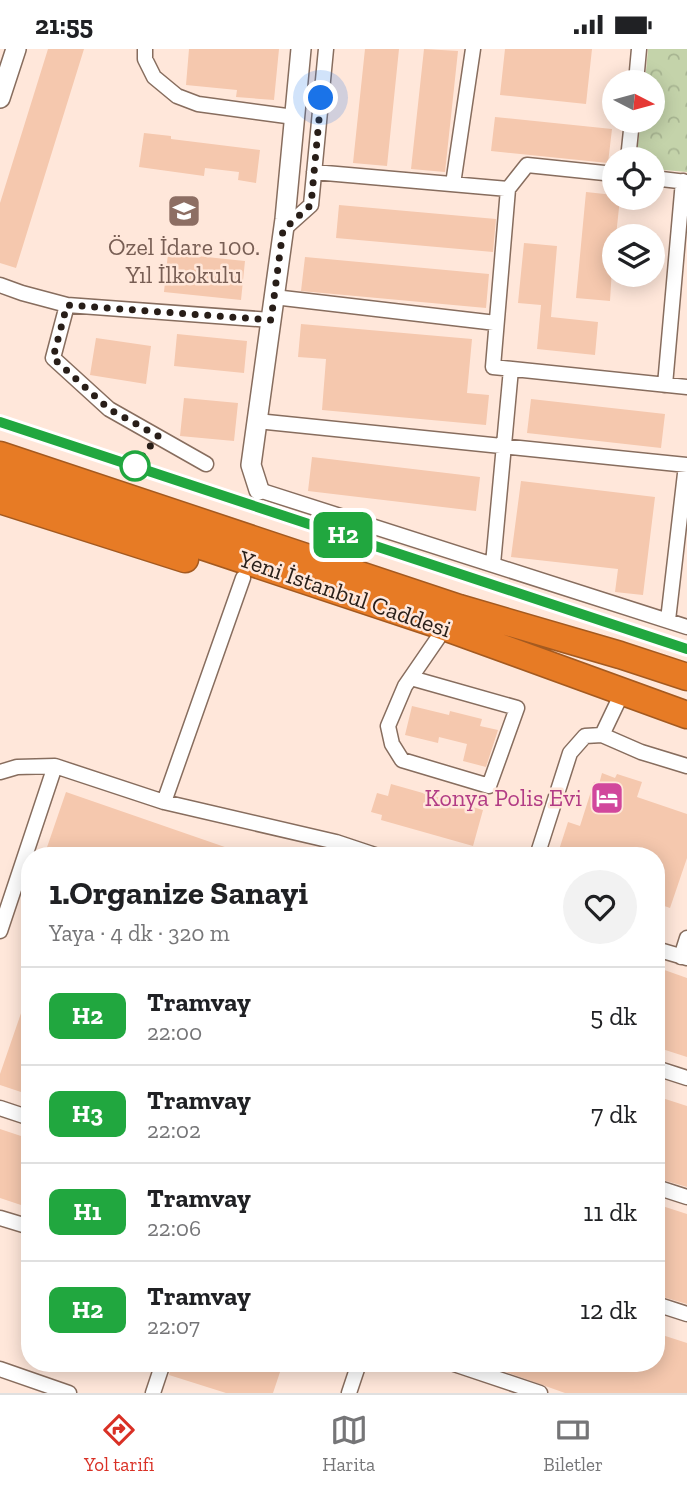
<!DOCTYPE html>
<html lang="tr">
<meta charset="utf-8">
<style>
body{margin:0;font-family:"Zilla Slab",serif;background:#f2f2f2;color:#202124;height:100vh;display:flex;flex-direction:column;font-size:26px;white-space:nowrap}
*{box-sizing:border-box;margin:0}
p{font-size:23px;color:#757577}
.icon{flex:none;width:38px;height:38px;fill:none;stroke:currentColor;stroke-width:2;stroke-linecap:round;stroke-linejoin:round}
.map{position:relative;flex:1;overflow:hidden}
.side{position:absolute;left:21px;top:798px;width:644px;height:525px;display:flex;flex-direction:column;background:#fff;border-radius:28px;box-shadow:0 4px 18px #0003}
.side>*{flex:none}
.badge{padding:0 14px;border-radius:10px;font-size:24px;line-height:46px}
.needle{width:46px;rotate:96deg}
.controls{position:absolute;left:602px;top:21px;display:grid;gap:14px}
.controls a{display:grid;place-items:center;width:63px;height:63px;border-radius:50%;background:#fff;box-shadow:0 4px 18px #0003;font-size:35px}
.you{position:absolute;width:35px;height:35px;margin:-18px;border:5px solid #fff;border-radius:50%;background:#1a73e8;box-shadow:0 0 0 10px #1a73e833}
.map>.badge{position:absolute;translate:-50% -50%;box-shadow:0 0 0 4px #fff}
.round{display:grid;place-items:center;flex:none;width:74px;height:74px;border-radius:37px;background:#f2f2f2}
.summary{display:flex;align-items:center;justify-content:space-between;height:119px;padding:0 28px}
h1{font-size:33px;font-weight:700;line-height:52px}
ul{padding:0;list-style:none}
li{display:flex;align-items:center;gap:21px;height:98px;padding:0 28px;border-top:2px solid #e0e0e0}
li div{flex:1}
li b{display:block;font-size:26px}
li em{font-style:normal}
li .badge{min-width:77px;font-weight:700;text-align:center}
.status{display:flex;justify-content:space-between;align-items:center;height:49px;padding:0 35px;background:#fff;direction:ltr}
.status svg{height:19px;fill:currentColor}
.dock{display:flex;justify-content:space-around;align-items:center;height:98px;border-top:2px solid #e0e0e0;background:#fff;font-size:19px;color:#757577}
.dock a{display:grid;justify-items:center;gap:4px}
.dock .active{color:#d93025}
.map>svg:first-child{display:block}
.forest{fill:url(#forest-crowns)}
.building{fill:#f5c8ae}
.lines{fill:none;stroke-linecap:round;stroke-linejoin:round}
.street-casing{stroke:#876d5e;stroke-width:17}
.secondary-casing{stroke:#876d5e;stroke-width:22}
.highway-casing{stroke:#a45a20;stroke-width:29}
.street{stroke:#fff;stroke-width:14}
.secondary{stroke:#fff;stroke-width:19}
.highway{stroke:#e77b25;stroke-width:26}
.tram{stroke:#9a897f;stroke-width:2}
.line-casing{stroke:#fff;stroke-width:16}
.line{stroke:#21a73f;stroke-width:10}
.walk{stroke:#281e18;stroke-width:7;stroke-dasharray:0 12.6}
.stop-dot{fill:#fff;stroke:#21a73f;stroke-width:3.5}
.labels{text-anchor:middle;stroke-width:5;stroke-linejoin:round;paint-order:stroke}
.education-label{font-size:24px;fill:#785e54;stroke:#ffe7da}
.street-label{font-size:24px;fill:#281e18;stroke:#ffe7da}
.hotel-label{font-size:24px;fill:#b23c85;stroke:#ffe7da;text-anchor:end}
</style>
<div class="status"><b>21:55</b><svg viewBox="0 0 49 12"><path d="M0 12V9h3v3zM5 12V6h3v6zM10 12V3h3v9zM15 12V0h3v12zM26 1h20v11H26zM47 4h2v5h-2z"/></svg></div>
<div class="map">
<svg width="687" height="1344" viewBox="0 0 687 1344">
<defs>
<pattern id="forest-crowns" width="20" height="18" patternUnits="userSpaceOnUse" patternTransform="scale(1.75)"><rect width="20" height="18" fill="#c4d3aa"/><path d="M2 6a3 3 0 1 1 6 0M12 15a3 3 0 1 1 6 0" fill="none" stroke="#a8b592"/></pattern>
</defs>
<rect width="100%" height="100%" fill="#ffe7da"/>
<!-- forest -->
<path class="forest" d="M648 0H687V123L653 120V110H636L641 72H653V33H645Z"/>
<!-- building -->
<path class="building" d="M48 0H84L16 219 0 214V154Z
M189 0H279L274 51 236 48 237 41 186 36Z
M365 0H399L387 117 353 114Z
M424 0 458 2 445 123 411 120Z
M505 0H592L586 55 500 46Z
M495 68 612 80 608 114 491 102Z
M144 84 171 87V90L260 101 256 134 238 131 239 123 205 119 204 127 139 118Z
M586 143 614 146V149H620L616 187H614L610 252 576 249Z
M339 156 496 170 493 203 336 189Z
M524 194 557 197 551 268 598 273 595 306 537 300 541 256 518 254Z
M168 204 245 212 241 251 164 243Z
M305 208 489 225 486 259 301 242Z
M301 275 472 290 467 344 489 346 486 376 322 361 326 310 298 308Z
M177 285 247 292 244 324 174 317Z
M96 289 151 297 146 335 90 326Z
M184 349 238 354 234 392 180 387Z
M531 350 665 365 661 399 527 384Z
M312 408 480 428 476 462 308 442Z
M521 432 655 448 643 546 615 543 618 520 511 508Z
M412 657 449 666 450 662 482 670 480 677 498 681 486 718 463 712 467 695 439 688 438 694 405 686Z
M602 724 615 729 617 725 642 733 637 748 687 765V809L670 859 656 854V807H557L568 773 580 777 594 733 599 735Z
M391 735 483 761 473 797 381 771 382 766 371 763 377 744 388 747Z
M66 743 245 805V807H44Z
M656 918 687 929V1008L656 998Z
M28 944H30V1046L0 1036V1025Z
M656 1047 687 1057V1138L656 1129Z
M0 1080 30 1090V1159L0 1149Z
M656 1155 687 1165V1255L656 1246Z
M656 1284 687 1294V1344H565L483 1315 656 1314Z
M172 1314H283L273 1344H226L169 1326Z"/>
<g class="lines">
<defs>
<path id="street" d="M145 0V10L154 28 177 47 198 55 294 68
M636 33 639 0
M628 110 632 72
M314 123 508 140 527 116 614 125
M653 129 687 133
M453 135 473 0
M508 140 493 318 687 338
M283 181 311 156 326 0
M0 236 22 244 67 256
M274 248 496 274
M665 336 683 132
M257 372 687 416
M206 415 109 360 53 309 67 256 271 271
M259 441 687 578
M493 515 511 320
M668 571 686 416
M411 629 517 659 489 737 402 711 392 695 388 677 405 637 438 589
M602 686 641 703 687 717
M0 723 17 718 55 717 164 753 336 793 378 807
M164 753 243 529
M331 807 336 793
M537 807 570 704 585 687 602 686 623 642
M0 882 55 717
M656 900 687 909
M681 908 687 889
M656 1019 687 1029
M0 1059 30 1069
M656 1138 687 1148
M0 1169 30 1178
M656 1255 687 1265
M451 1314 540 1344
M0 1320 69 1344
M153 1344 163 1314
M349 1344 359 1314"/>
<path id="secondary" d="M0 49 16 0
M259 441 251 416 285 170 301 0"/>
<path id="highway" d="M0 406 459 559 620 606 687 628
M0 430 439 576 687 666
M0 451 185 510"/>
</defs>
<!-- street casing -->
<use href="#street" class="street-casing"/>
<!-- secondary casing -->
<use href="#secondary" class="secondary-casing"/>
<!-- highway casing -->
<use href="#highway" class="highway-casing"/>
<!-- street -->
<use href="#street" class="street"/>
<!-- secondary -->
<use href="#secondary" class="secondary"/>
<!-- highway -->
<use href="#highway" class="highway"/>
<!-- tram -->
<path class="tram" d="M0 373 687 600"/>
</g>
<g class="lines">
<defs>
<path id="line" d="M0 373 687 600"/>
</defs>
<!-- line casing -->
<use href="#line" class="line-casing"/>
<!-- line -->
<use href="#line" class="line"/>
<!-- walk -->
<path class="walk" d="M135 417 158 387 109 360 53 309 67 256 271 271 283 181 311 156 321 49"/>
</g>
<!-- icons -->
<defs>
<symbol id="school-square" viewBox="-11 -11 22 22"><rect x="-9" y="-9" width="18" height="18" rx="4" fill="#8d6e63" stroke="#ffe7da"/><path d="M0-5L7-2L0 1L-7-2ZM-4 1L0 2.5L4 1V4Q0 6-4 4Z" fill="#fff"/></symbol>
<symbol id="hotel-square" viewBox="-11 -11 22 22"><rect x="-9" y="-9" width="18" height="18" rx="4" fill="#d1479c" stroke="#ffe7da"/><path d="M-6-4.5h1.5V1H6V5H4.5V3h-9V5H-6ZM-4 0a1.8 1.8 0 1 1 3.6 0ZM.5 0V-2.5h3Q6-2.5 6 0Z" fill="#fff"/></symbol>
</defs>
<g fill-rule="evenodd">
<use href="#school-square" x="165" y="143" width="38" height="38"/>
<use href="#hotel-square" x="588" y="730" width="38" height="38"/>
</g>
<!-- markers -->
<circle class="stop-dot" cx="135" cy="417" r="14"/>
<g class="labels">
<!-- education labels -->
<g class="education-label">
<text x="184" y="206">Özel İdare 100.<tspan x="184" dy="28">Yıl İlkokulu</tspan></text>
</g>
<!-- street labels -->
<g class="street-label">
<text transform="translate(345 545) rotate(19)" y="8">Yeni İstanbul Caddesi</text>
</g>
<!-- hotel labels -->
<g class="hotel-label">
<text x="582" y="757">Konya Polis Evi</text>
</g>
</g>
</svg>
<div class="controls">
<a><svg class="needle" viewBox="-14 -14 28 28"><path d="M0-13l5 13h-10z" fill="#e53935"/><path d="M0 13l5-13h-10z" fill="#757577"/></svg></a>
<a><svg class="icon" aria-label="locate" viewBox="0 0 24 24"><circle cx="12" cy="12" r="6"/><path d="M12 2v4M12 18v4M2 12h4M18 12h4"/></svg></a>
<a><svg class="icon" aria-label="layers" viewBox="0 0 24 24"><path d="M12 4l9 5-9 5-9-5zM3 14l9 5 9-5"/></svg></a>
</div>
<div class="you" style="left:321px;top:49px"></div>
<b class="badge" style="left:343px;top:486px;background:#21a73f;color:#fff">H2</b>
<section class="side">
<div class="summary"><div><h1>1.Organize Sanayi</h1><p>Yaya · 4 dk · 320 m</p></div><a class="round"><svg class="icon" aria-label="heart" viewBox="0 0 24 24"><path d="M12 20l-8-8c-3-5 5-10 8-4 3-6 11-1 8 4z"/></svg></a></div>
<ul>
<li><span class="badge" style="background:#21a73f;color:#fff">H2</span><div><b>Tramvay</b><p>22:00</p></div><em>5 dk</em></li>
<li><span class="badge" style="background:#21a73f;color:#fff">H3</span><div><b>Tramvay</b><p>22:02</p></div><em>7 dk</em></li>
<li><span class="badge" style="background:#21a73f;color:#fff">H1</span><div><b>Tramvay</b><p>22:06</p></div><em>11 dk</em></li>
<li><span class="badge" style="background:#21a73f;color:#fff">H2</span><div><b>Tramvay</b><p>22:07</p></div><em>12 dk</em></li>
</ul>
</section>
</div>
<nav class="dock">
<a class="active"><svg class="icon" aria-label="directions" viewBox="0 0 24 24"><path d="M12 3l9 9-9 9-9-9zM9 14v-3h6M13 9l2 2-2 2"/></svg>Yol tarifi</a>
<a><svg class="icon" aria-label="map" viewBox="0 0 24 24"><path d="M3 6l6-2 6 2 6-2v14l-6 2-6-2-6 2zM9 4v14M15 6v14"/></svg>Harita</a>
<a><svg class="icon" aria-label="tickets" viewBox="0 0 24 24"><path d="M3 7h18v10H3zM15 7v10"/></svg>Biletler</a>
</nav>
